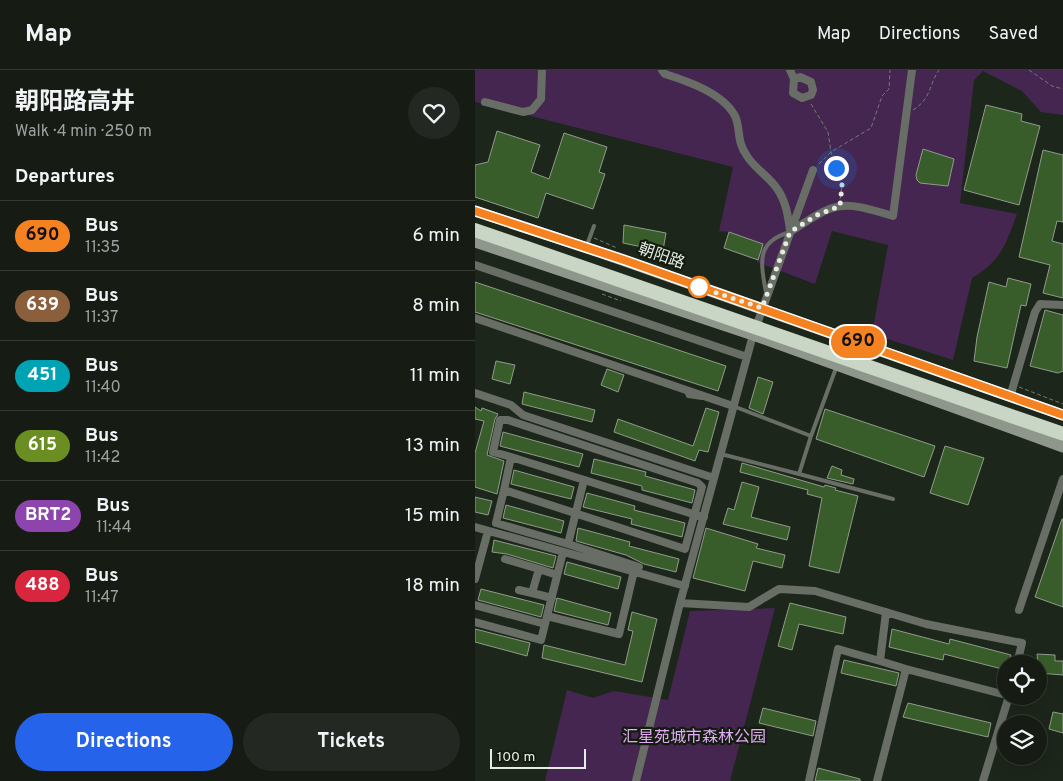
<!DOCTYPE html>
<meta charset="utf-8">
<style>
body{margin:0;font-family:Overpass,"Noto Sans SC",sans-serif;background:#232922;color:#f1f3f6;height:100vh;display:flex;flex-direction:column;font-size:19px;white-space:nowrap}
*{box-sizing:border-box;margin:0}
p{font-size:16px;color:#9ea1a0}
.icon{flex:none;width:28px;height:28px;fill:none;stroke:currentColor;stroke-width:2;stroke-linecap:round;stroke-linejoin:round}
.map{position:relative;flex:1;overflow:hidden}
.side{display:flex;flex-direction:column;background:#161c14;width:475px}
.side>*{flex:none}
.badge{padding:0 10px;border-radius:16px;font-size:18px;line-height:32px}
.tools{position:absolute;left:522px;top:585px;display:grid;gap:10px}
.tools a{display:grid;place-items:center;width:50px;height:50px;border-radius:50%;background:#161c14;box-shadow:0 5px 20px #0002,0 0 0 1px #353a34;font-size:25px}
.scale{position:absolute;left:15px;bottom:12px;width:96px;box-sizing:border-box;padding-left:5px;border:2px solid #e6ece4;border-top:0;font-size:14px;line-height:18px;white-space:nowrap;color:#e6ece4;-webkit-text-stroke:4px #141c10;paint-order:stroke}
.you{position:absolute;width:25px;height:25px;margin:-12px;border:4px solid #fff;border-radius:50%;background:#1a73e8;box-shadow:0 0 0 8px #1a73e833}
.map>.badge{position:absolute;translate:-50% -50%;box-shadow:0 0 0 2px #fff}
h2{padding:0 15px;font-size:19px;line-height:45px}
.round{display:grid;place-items:center;flex:none;width:52px;height:52px;border-radius:26px;background:#232922}
.head{display:flex;align-items:center;justify-content:space-between;height:85px;padding:0 15px}
h1{font-size:24px;font-weight:700;line-height:38px}
.primary-button{display:flex;gap:10px;margin-top:auto;padding:10px 15px}
.primary-button a{flex:1;height:58px;border-radius:30px;background:#2563eb;color:#fff;font-size:20px;font-weight:700;line-height:58px;text-align:center}
.primary-button a+a{background:#232922;color:#f1f3f6}
ul{padding:0;list-style:none}
li{display:flex;align-items:center;gap:15px;height:70px;padding:0 15px;border-top:1px solid #353a34}
li div{flex:1}
li b{display:block;font-size:19px}
li em{font-style:normal}
li .badge{min-width:55px;font-weight:700;text-align:center}
header{display:flex;align-items:center;gap:30px;box-sizing:border-box;height:70px;padding:0 25px;background:#161c14;border-bottom:1px solid #353a34}
header strong{font-size:24px}
nav{display:flex;gap:28px;margin-inline-start:auto;font-size:18px}
main{display:flex;flex:1;min-height:0}
.map>svg:first-child{display:block}
.green{fill:#452651}
.building{fill:#385d2a;stroke:#909b8c}
.lines{fill:none;stroke-linecap:round;stroke-linejoin:round}
.path{stroke:#747c71;stroke-width:1;stroke-dasharray:4 2.5;stroke-linecap:butt}
.lane{stroke:#686d66;stroke-width:4}
.street{stroke:#686d66;stroke-width:8}
.secondary{stroke:#8f978d;stroke-width:11}
.highway{stroke:#cad6c5;stroke-width:14}
.line-casing{stroke:#fff;stroke-width:11}
.line{stroke:#f58220;stroke-width:8}
.walk{stroke:#e6ece4;stroke-width:5;stroke-dasharray:0 9}
.stop-dot{fill:#fff;stroke:#f58220;stroke-width:2.5}
.labels{text-anchor:middle;stroke-width:4.5;stroke-linejoin:round;paint-order:stroke}
.street-label{font-size:16px;fill:#e6ece4;stroke:#141c10}
.park-label{font-size:16px;fill:#e1abf7;stroke:#141c10}
</style>
<header>
<strong>Map</strong>
<nav><a>Map</a><a>Directions</a><a>Saved</a></nav>
</header>
<main>
<section class="side">
<div class="head"><div><h1>朝阳路高井</h1><p>Walk · 4 min · 250 m</p></div><a class="round"><svg class="icon" aria-label="heart" viewBox="0 0 24 24"><path d="M12 20l-8-8c-3-5 5-10 8-4 3-6 11-1 8 4z"/></svg></a></div>
<h2>Departures</h2>
<ul>
<li><span class="badge" style="background:#f58220;color:#111">690</span><div><b>Bus</b><p>11:35</p></div><em>6 min</em></li>
<li><span class="badge" style="background:#8b5e3c;color:#fff">639</span><div><b>Bus</b><p>11:37</p></div><em>8 min</em></li>
<li><span class="badge" style="background:#00a3b4;color:#fff">451</span><div><b>Bus</b><p>11:40</p></div><em>11 min</em></li>
<li><span class="badge" style="background:#6b8e23;color:#fff">615</span><div><b>Bus</b><p>11:42</p></div><em>13 min</em></li>
<li><span class="badge" style="background:#8e44ad;color:#fff">BRT2</span><div><b>Bus</b><p>11:44</p></div><em>15 min</em></li>
<li><span class="badge" style="background:#d7263d;color:#fff">488</span><div><b>Bus</b><p>11:47</p></div><em>18 min</em></li>
</ul>
<div class="primary-button"><a>Directions</a><a>Tickets</a></div>
</section>
<div class="map">
<svg width="588" height="711" viewBox="0 0 588 711">
<rect width="100%" height="100%" fill="#1d261a"/>
<!-- green -->
<path class="green" d="M0 0H588V45L566 42 547 21 508 1 499 10 485 133 542 144C531 174 526 191 497 208L478 290 397 264 413 175 357 161 340 214 282 192 288 174 254 162 244 161 258 97 0 32Z
M300 538 255 711H70L92 620 118 628 139 621 193 630 215 541Z"/>
<!-- building -->
<path class="building" d="M511 35 547 44 546 51 565 56 544 135 489 120Z
M22 61 65 75 56 102 74 109 89 63 132 77 124 102 130 104 118 139 71 123 63 148 0 127V95L13 92Z
M448 79 479 89 473 116 445 113 442 110 441 105Z
M568 80 588 85V152L582 151 577 171 588 174V228L568 223 575 195 544 187Z
M149 155 191 163 187 186 171 183 172 178 148 173Z
M254 162 288 174 283 190 249 178Z
M533 208 556 214 551 236 546 235 532 298 499 291 502 267 514 212 531 217Z
M0 212 251 296 243 321 0 242Z
M570 240 588 245V301L583 303 555 296Z
M21 291 40 295 35 314 17 309Z
M132 299 149 305 143 322 126 315Z
M283 307 298 312 288 344 274 338Z
M49 322 120 340 117 352 47 334Z
M0 337 6 341 7 338 23 344 20 349 12 385 29 391 22 424 0 417V383L9 351 0 349Z
M231 338 244 342 233 382 224 380 220 391 139 362 143 349 218 376Z
M350 339 460 376 449 407 341 369Z
M28 362 108 384 104 397 25 376Z
M470 376 509 388 493 435 455 423Z
M119 389 171 402 170 406 220 420 217 433 167 420V416L116 403Z
M267 393 349 417 350 415 361 418 360 420 383 426 364 503 334 496 347 428 332 424 333 420 265 402Z
M357 396 367 400 366 405 379 409 378 414 352 408Z
M39 400 99 417 96 429 36 414Z
M267 412 284 417 276 447 315 457 312 470 248 454 253 438 259 440Z
M112 423 160 436 159 440 210 453 207 467 156 454 157 449 108 437Z
M0 427 17 431 13 445 0 442Z
M31 435 89 451 86 463 28 448Z
M587 449H588V537L560 527Z
M103 458 155 472 154 476 204 489 201 502 169 494 151 485 101 471Z
M231 458 283 474 281 478 310 485 307 498 278 491 270 521 218 508Z
M19 470 81 486 78 498 32 484 17 482Z
M92 492 146 507 143 519 89 504Z
M6 519 69 535 66 547 3 530Z
M82 528 136 543 133 555 79 541Z
M315 533 371 547 368 564 324 554 317 580 303 576Z
M157 542 182 549 167 612 67 588 69 575 150 595 158 561 153 560Z
M0 559 55 573 52 586 0 572Z
M417 559 474 574 475 569 536 585 534 594H531V600L469 584 468 590 414 577Z
M562 584 580 585V591H588V605L564 603Z
M369 590 424 603 421 616 366 603Z
M433 633 516 653 513 667 428 647Z
M288 638 341 651 338 666 284 653Z
M578 642 588 644V663L574 659Z
M343 698 385 709V711H340Z"/>
<g class="lines">
<!-- path -->
<path class="path" d="M554 0 577 16 588 19
M336 34 353 62 356 82 367 115 365 130
M438 40C457 28 453 16 464 0
M344 94 356 82 396 58 407 26 414 19 415 0
M119 168 142 178
M127 224 146 231
M544 317 588 334"/>
<!-- lane -->
<path class="lane" d="M112 175 119 156
M291 223C286 193 280 172 315 162
M211 321 213 326 227 328
M336 366 361 298
M246 384 324 404 336 366 258 336
M324 404 418 429"/>
<!-- street -->
<path class="street" d="M187 0 190 4C212 11 248 23 260 46 266 59 261 71 272 86 280 99 295 107 303 120 311 132 313 146 315 160
M315 0 319 9 318 23 327 28 336 25 338 20 336 12 325 7 319 9
M10 32 48 42 57 40 66 29 67 0
M315 162C362 131 365 130 418 146L437 0
M0 195 272 287
M0 248 258 336
M0 323 36 335 48 345 239 408
M535 327 560 242 565 234 588 235
M36 387 29 420 210 479 227 417 223 413 33 350H25L18 382 36 387 221 445 229 447
M109 410 93 474 164 497
M29 420 21 453 93 474
M0 457 210 516
M88 482 72 546 144 564 159 501
M30 489 64 499
M0 509 13 461
M44 520 57 523
M77 528 57 523 64 499 82 505
M205 533 274 537 304 519 340 521 451 554 547 573 542 594
M0 535 70 554
M544 540 588 409
M0 552 66 570 72 546
M431 599 531 625
M161 711 205 533 278 265 338 100
M334 711 363 579 405 591
M402 711 431 599 405 591 411 542
M508 711 534 626"/>
<!-- secondary -->
<path class="secondary" d="M0 141 130 184 588 345
M0 172 278 265 588 377"/>
<!-- highway -->
<path class="highway" d="M0 160 588 364"/>
</g>
<g class="lines">
<defs>
<path id="line" d="M0 141 149 190 588 345"/>
</defs>
<!-- line casing -->
<use href="#line" class="line-casing"/>
<!-- line -->
<use href="#line" class="line"/>
<!-- walk -->
<path class="walk" d="M224 217 287 238 315 162 342 145 365 136 367 115 361 98"/>
</g>
<!-- markers -->
<circle class="stop-dot" cx="224" cy="217" r="10"/>
<g class="labels">
<!-- street labels -->
<g class="street-label">
<text transform="translate(187 185) rotate(19)" y="6">朝阳路</text>
</g>
<!-- park labels -->
<g class="park-label">
<text x="219" y="672">汇星苑城市森林公园</text>
</g>
</g>
</svg>
<div class="tools">
<a><svg class="icon" aria-label="locate" viewBox="0 0 24 24"><circle cx="12" cy="12" r="6"/><path d="M12 2v4M12 18v4M2 12h4M18 12h4"/></svg></a>
<a><svg class="icon" aria-label="layers" viewBox="0 0 24 24"><path d="M12 4l9 5-9 5-9-5zM3 14l9 5 9-5"/></svg></a>
</div>
<div class="scale">100 m</div>
<div class="you" style="left:361px;top:98px"></div>
<b class="badge" style="left:383px;top:272px;background:#f58220;color:#111">690</b>
</div>
</main>
